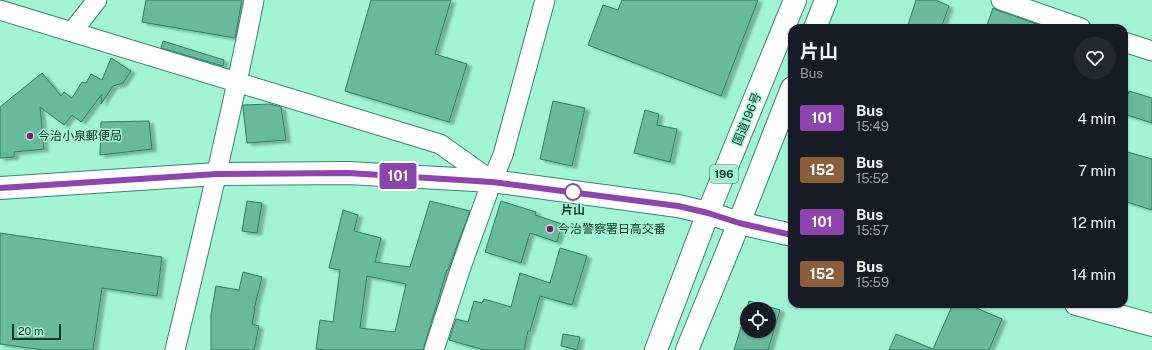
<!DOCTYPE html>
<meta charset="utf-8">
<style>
body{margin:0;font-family:"Public Sans","Noto Sans JP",sans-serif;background:#242831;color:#f1f3f6;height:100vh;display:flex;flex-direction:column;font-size:15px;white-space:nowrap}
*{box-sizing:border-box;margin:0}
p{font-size:13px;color:#9ea1a6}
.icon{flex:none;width:22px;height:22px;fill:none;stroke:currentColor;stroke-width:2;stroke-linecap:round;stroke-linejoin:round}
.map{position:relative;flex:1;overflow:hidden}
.drawer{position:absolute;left:788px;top:24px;width:340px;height:284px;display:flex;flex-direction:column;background:#171b24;border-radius:12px;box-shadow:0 1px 3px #0004}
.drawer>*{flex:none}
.badge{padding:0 8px;border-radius:3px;font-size:14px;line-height:26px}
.controls{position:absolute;left:740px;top:302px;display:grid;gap:8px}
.controls a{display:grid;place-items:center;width:36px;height:36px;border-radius:50%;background:#171b24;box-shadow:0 1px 3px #0004;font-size:20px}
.scale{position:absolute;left:12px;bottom:10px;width:49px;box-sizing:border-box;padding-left:4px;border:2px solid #123529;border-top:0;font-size:11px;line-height:14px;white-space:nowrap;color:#123529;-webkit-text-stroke:3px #a2f4d4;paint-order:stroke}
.map>.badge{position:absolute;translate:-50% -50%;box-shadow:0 0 0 2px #fff}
.round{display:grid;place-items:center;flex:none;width:42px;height:42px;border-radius:21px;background:#242831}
.head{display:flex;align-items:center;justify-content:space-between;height:68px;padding:0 12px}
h1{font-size:19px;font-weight:700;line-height:30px}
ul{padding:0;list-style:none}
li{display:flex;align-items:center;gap:12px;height:52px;padding:0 12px}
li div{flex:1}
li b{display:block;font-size:15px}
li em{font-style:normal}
li .badge{min-width:44px;font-weight:700;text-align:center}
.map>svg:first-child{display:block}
.building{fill:#69ba9c;stroke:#2a7f64;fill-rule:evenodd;filter:url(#shadow)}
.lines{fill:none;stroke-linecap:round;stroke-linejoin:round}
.street-casing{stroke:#33876c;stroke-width:21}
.highway-casing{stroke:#33876c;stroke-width:24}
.street{stroke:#fff;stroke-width:19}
.highway{stroke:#fff;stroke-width:22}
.line-casing{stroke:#fff;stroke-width:9}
.line{stroke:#8e44ad;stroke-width:6}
.poi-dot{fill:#971167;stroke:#a2f4d4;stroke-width:1.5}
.stop-dot{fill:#fff;stroke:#8e44ad;stroke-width:2}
.labels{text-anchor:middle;stroke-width:3;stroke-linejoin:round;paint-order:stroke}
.shield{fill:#a2f4d4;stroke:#3d6e5c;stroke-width:1}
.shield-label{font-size:11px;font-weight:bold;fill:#123529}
.street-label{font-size:12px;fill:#123529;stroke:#a2f4d4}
.poi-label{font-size:12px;fill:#123529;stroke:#a2f4d4;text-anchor:start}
.stop-label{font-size:12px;font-weight:bold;fill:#123529;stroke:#a2f4d4}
</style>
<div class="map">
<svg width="1152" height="350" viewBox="0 0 1152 350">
<defs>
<filter id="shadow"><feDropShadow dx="4.5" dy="2.5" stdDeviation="1" flood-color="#0004"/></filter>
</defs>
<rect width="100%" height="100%" fill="#a2f4d4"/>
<!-- building -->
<path class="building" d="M146 0H242L235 38 142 22Z
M371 0H451L435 54 467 64 449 122 345 91Z
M622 0H758L721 96 588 45 603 5 618 10Z
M916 0H936L949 6 941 28H907Z
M993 8 997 10 1048 28H986Z
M163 41 224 60 223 66 161 48Z
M111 58 131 71 123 83 113 86 101 104 102 94 81 122 72 115 64 125 40 107 44 149 14 152V157L0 158V107L42 73 61 96 64 92 72 98 82 82 86 83 91 74 102 80Z
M1129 91 1152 98V123L1124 114V108Z
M553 101 585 108 572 166 540 159Z
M270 104 281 107 286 140 247 143 243 108V105Z
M645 110 659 114 657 125 677 129 670 162 634 153Z
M149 121 152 149 100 155 101 122Z
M1124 151 1152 159V210L1124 201Z
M247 201 262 203 257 233 242 231Z
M430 201 470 211 448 270H447L423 350H325L316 349 320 320 333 322 340 270 329 268 343 210 358 215 354 231 381 238 375 262 410 267ZM367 276 406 284 395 332 360 328Z
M501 201 536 212 535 215 562 224 557 242 530 233 521 263 485 252Z
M0 233 162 257 157 296 102 288 93 350H44L0 344Z
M560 248 587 256 572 305 540 296 530 331H528L524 350H484L449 340 456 319 468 322 474 301 482 303 484 299 511 307 520 273 550 283Z
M243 272 262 277 254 309H255L252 324 259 326 254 350H211V314L216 286 239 290Z
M749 301 780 310 768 350H734ZM747 309H769V331H747Z
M953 304H967L1002 319 989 350H889L896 334 933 349Z
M563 334 580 337 577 350 561 346Z"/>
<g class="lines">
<defs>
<path id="street" d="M1001 0 1081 28
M0 10 440 144 492 181
M72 32 97 0
M1124 42 1152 51
M175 350C203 234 231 117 254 0
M434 350 461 267 492 181 503 155 545 0"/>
<path id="highway" d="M815 28 826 0
M0 188 217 174 348 173 492 181 678 206 708 213 739 223 792 235
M1076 304 1152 325
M656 350 708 213 795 0
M687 350 739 223 792 88"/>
</defs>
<!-- street casing -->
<use href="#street" class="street-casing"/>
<!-- highway casing -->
<use href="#highway" class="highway-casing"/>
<!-- street -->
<use href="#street" class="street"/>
<!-- highway -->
<use href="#highway" class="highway"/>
</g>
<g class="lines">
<defs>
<path id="line" d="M0 188 217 174 348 173 492 182 678 206 708 213 739 223 792 235"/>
</defs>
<!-- line casing -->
<use href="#line" class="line-casing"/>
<!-- line -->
<use href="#line" class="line"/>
</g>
<!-- markers -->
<g class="poi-dot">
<circle cx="30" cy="136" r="4"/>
<circle cx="550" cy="229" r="4"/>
</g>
<circle class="stop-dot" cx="573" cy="192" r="8"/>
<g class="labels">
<!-- shield labels -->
<rect class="shield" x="710" y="165" width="28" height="18" rx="3"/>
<g class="shield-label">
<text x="724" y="178">196</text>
</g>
<!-- street labels -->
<g class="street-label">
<text transform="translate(747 119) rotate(-68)" y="4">国道196号</text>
</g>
<!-- poi labels -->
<g class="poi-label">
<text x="38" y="140">今治小泉郵便局</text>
<text x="558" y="233">今治警察署日高交番</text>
</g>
<!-- stop labels -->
<g class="stop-label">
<text x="573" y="214">片山</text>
</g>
</g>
</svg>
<div class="controls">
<a><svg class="icon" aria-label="locate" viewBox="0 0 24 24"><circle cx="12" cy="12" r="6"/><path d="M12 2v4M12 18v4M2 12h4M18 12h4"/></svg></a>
</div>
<div class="scale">20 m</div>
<b class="badge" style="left:398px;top:176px;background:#8e44ad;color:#fff">101</b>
<section class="drawer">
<div class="head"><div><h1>片山</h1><p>Bus</p></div><a class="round"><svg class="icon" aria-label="heart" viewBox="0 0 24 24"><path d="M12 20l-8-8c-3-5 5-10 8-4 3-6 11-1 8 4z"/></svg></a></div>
<ul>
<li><span class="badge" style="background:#8e44ad;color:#fff">101</span><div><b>Bus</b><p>15:49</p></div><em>4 min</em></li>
<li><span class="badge" style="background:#8b5e3c;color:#fff">152</span><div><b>Bus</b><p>15:52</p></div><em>7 min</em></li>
<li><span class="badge" style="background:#8e44ad;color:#fff">101</span><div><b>Bus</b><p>15:57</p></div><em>12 min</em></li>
<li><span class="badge" style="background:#8b5e3c;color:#fff">152</span><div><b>Bus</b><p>15:59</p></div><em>14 min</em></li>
</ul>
</section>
</div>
